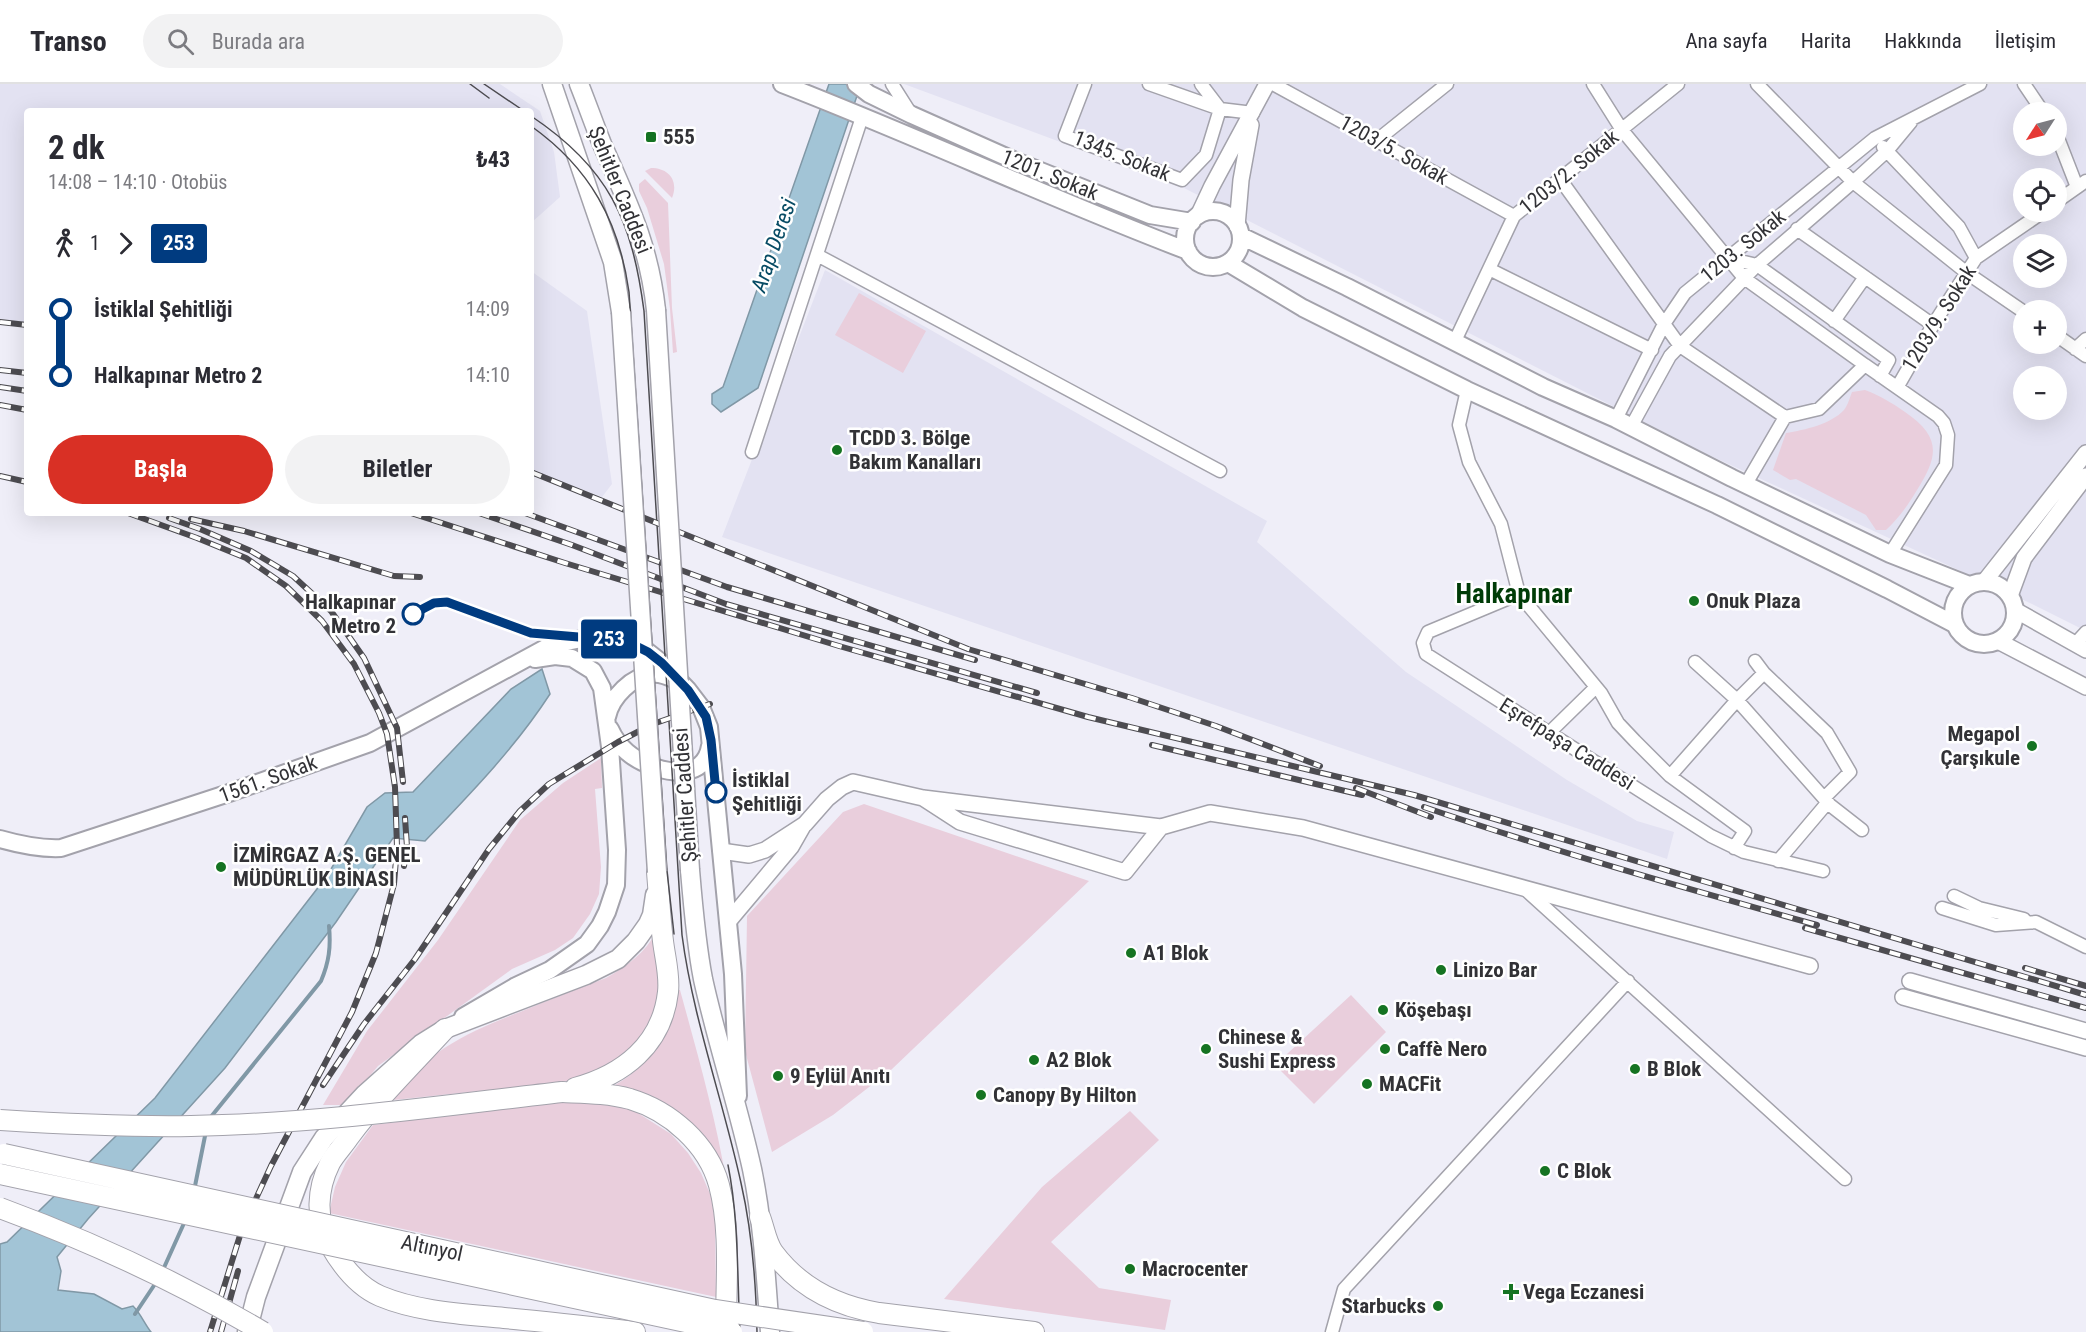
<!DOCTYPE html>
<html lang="tr">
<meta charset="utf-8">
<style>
body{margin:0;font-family:"Roboto Condensed",sans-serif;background:#f2f2f3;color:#2b2b33;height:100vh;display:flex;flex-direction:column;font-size:22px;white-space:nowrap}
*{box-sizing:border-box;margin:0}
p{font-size:20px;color:#7c7c81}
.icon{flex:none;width:33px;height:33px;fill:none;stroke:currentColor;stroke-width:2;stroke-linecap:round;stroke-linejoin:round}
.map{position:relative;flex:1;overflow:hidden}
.panel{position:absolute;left:24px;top:24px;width:510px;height:408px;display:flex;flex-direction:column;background:#fff;border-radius:6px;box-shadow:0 6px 24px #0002}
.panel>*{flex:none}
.badge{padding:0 12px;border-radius:4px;font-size:21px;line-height:39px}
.needle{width:39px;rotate:234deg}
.tools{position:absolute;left:2013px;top:18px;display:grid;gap:12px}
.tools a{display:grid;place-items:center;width:54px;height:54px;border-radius:50%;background:#fff;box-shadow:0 6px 24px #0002;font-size:30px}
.map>.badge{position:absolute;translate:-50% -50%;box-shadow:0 0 0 3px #fff}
.legs{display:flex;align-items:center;gap:9px;height:66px;padding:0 24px;font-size:20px}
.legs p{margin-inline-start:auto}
.headline{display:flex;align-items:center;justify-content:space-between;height:102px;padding:0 24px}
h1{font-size:33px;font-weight:700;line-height:45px}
.button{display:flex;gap:12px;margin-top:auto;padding:12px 24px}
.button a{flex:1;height:69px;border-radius:36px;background:#d93025;color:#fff;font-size:24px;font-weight:700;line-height:69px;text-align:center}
.button a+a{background:#f2f2f3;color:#2b2b33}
ul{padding:0 24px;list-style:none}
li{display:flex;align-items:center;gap:21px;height:66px;font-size:22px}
li i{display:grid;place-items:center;width:9px;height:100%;margin:0 8px;background:currentColor}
li i::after{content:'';width:15px;height:15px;margin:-8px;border:4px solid;border-radius:50%;background:#fff}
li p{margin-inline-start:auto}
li:first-child i{background:linear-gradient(#0000 50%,currentColor 0)}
li:last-child i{background:linear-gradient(currentColor 50%,#0000 0)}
header{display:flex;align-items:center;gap:36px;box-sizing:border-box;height:84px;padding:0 30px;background:#fff;border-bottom:2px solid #e1e1e2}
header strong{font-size:28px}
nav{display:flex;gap:33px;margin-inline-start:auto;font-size:21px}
.search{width:420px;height:54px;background:#f2f2f3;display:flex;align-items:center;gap:15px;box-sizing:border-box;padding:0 21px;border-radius:33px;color:#7c7c81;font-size:22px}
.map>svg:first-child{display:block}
.built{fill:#e3e2f2;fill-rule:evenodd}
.green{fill:#e9cedc}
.water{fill:#a2c4d6;stroke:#8098a6;stroke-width:1.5}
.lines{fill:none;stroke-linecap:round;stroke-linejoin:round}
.stream{stroke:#8098a6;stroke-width:4}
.minor-casing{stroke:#a3a2ab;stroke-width:15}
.tertiary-casing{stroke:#a3a2ab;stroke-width:18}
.secondary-casing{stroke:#a3a2ab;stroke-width:20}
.primary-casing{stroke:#a3a2ab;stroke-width:21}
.trunk-casing{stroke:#a3a2ab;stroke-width:22}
.minor{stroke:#fff;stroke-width:12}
.tertiary{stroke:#fff;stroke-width:15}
.secondary{stroke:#fff;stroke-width:16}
.primary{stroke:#fff;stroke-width:18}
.trunk{stroke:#fff;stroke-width:20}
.tram{stroke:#4d4c51;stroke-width:1.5}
.rail-casing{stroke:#4d4c51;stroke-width:6}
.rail{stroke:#fff;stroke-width:4;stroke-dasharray:11;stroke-linecap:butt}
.primary-bridge-casing{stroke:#a3a2ab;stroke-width:21;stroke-linecap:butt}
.trunk-bridge-casing{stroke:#a3a2ab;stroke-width:22;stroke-linecap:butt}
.primary-bridge{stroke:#fff;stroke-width:18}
.trunk-bridge{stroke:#fff;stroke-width:20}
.line-1-casing{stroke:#fff;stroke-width:14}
.line-1{stroke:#003b80;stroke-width:9}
.poi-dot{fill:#157322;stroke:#fff;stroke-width:2}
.stop-1-dot{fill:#fff;stroke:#003b80;stroke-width:3}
.labels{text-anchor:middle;stroke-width:5;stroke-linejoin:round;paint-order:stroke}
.poi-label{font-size:21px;font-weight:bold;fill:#323236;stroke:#fff;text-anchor:start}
.street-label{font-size:21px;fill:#323236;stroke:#fff}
.stop-label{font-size:21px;font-weight:bold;fill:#323236;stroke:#fff;text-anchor:end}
.water-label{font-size:22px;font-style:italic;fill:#084c65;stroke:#fff}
.district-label{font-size:27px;font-weight:bold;fill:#003c07;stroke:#fff}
</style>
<header>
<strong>Transo</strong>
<div class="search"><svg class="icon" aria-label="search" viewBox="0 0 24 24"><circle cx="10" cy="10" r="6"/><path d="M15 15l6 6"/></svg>Burada ara</div>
<nav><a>Ana sayfa</a><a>Harita</a><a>Hakkında</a><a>İletişim</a></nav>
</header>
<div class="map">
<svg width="2086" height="1248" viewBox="0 0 2086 1248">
<rect width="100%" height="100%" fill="#efeef8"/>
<!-- built -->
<path class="built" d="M0 0H500L540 27 554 68 560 113 531 139V27H27V239L0 236Z
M904 0H2086V547L2032 520 1709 371 1184 104ZM2024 28H2056V62H2024ZM2024 94H2056V128H2024ZM2024 160H2056V194H2024ZM2024 226H2056V260H2024ZM2024 292H2056V326H2024Z
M825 186 1267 437 1257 458 1406 588 1567 696 1637 737 1674 748 1667 775 722 453Z
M531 187 587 227 612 400 602 413 531 386Z"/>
<!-- green -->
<path class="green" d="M651 84C669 84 679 97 672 114L645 87Z
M645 95 668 119 672 224 677 268 673 269 670 225 664 180 647 124 639 107V100Z
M859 209 926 247 903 289 835 251Z
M1865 306C1881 312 1892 319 1905 328 1941 353 1939 371 1917 406 1908 421 1899 434 1886 446H1876L1866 431 1796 395 1790 396 1773 386 1786 349C1805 346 1831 340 1844 326 1848 321 1850 313 1852 308Z
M601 674 602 704 595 705 601 783 599 810 590 830 573 854 555 866 512 885 378 982 346 1021H323L367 947 438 856 520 736 563 699Z
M864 720 1089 797 891 986 833 1031 772 1068 745 967 747 832 843 728Z
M657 847C660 874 666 903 657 929 642 969 596 992 557 999 535 1003 511 1004 489 1006 457 1009 425 1013 394 1016 424 967 469 948 520 928 548 916 577 905 606 894 627 882 645 869 657 847Z
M678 906H680C697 968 715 1031 726 1095L716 1076 615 1003V1001C640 987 664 962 672 934 675 925 676 915 678 906Z
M1351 911 1386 948 1314 1020 1275 981Z
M575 1015 630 1024 671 1050 688 1069 701 1089 711 1112 715 1137 716 1213 329 1129 335 1103 346 1078 373 1041Z
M1130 1027 1159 1056 1051 1158 1099 1204 1171 1216 1165 1246 944 1215 1042 1103Z"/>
<!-- water -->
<path class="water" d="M829 0H861L758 304 721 328 712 320V310L723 303Z
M542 585 550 610C515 664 470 710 425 757L393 754 336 838 225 984 88 1135 57 1173 61 1187 58 1206 94 1210 122 1225 133 1222C141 1230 144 1239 151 1248H0V1160L7 1158 155 1014 327 792 367 723 385 709 413 708 511 605Z"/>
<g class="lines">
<!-- stream -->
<path class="stream" d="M210 1034 321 897C329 878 331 863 329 842
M194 1107 206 1047
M162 1188 185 1137
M135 1230 157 1197"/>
<defs>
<path id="minor" d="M892 0 911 30
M1085 0 1065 52 1182 96 1206 71 1220 25 1201 0
M1149 0 1220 25 1253 29
M1273 0 1514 132
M1593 0 1622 46 1744 194 1865 281
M1757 0 1853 98 1967 189 2024 228
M2024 0 2043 28
M2056 49 2077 103
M1376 57 1447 0
M1883 63 1959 143 1976 174
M1560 95 1680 262 1785 333
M2056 118 2086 97
M1797 145 1933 241
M817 171 1220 387
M1727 174 1757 181 1889 276 1880 292
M1489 185 1652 266
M1834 237 1865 193
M2056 251 2086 272
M1454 259 1514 132 1678 0
M2075 265 2086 255
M1898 302 1933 241 1976 174 2043 128
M1467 306 1459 341 1469 378 1501 440 1519 510 1601 609 1618 639 1635 657 1670 692 1745 747 1734 764
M1616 335 1664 240 1685 209 1875 54 1980 0
M1631 343 1670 272 1757 181 1853 98 1887 67 1911 38
M752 368 862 33
M1746 400 1785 333 1819 325 1865 281 1938 332 1944 339 1948 351 1946 381 1890 470
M1519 510 1428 548 1423 559 1426 570 1711 752 1744 768 1823 787
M2075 560 2086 548
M1695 578 1737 616 1830 721 1862 746
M1764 589 1827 649 1850 688 1824 714
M1550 648 1596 603
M1670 692 1737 616 1764 589 1755 577
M1778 777 1828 718
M1527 807 1845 1095
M1954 812 1979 824 2024 835
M1942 824 1996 841 2036 838 2086 863
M1332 1248 1344 1205 1628 897"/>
<path id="tertiary" d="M1198 132 1212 102 1267 0
M1237 142 1241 96 1251 41
M1984 498 2086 369
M2010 512 2024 474 2086 392
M2015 526 2086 566
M1998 557 2086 603
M923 714 960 738 1125 788 1161 743 1210 729 1303 744 1810 882
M721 767 749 771 765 766 805 740 827 715 842 703 853 698 923 714 1161 743
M728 838 791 763 803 742
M1910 897 2086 947
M1903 913 2086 964"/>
<path id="secondary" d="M782 0C919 53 1051 115 1188 167
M856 0 869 10 912 31 1013 76 1150 131 1192 138
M1185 155a28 28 0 1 1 56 0a28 28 0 1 1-56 0Z
M1241 152 1347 203 1543 303 1616 335 1732 394 1890 470 1969 501
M1228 179 1303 224 1467 306 1717 421 1887 505 1954 540
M1953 529a31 31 0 1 1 62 0a31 31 0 1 1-62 0Z
M607 633C611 613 632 592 653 590 661 589 669 593 676 596
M610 645C614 654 620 662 627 668 649 687 704 703 710 662
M0 755C21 761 40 765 61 764L229 709 370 659 551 561 587 554 625 558 648 568 662 579 688 606 701 623 709 643 733 890 738 1012
M463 933 516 902 550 886 587 860 600 842 607 828 616 801 617 766 610 663 602 604 593 587 572 574 555 572 535 575"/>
<path id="primary" d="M552 0 613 178 621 228
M579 0C587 20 594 40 602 60 628 119 649 161 656 226
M690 786C693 822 696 859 703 895 717 959 738 1021 752 1085 763 1138 766 1194 770 1248
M247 1248 256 1213 302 1088 324 1054 365 1010 421 960 445 945 586 891 618 875 636 857 648 840 652 831 655 811"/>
<path id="trunk" d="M445 945C412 981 378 1014 349 1053 343 1062 335 1070 330 1079 317 1105 315 1135 330 1161 342 1182 357 1202 380 1212 418 1228 464 1230 504 1234 548 1238 592 1243 635 1248
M575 1004C623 991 662 961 668 908 670 891 665 874 663 857 660 834 659 811 657 788
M562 1008C585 1009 608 1009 630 1015 670 1027 708 1060 719 1101 731 1146 726 1196 726 1242
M760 1133C764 1143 766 1158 773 1168 799 1203 837 1222 879 1229L1034 1248"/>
</defs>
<!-- minor casing -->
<use href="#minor" class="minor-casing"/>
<!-- tertiary casing -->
<use href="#tertiary" class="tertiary-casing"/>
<!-- secondary casing -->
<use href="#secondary" class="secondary-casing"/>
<!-- primary casing -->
<use href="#primary" class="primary-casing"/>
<!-- trunk casing -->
<use href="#trunk" class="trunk-casing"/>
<!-- minor -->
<use href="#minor" class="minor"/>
<!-- tertiary -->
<use href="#tertiary" class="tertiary"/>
<!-- secondary -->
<use href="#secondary" class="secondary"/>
<!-- primary -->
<use href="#primary" class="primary"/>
<!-- trunk -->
<use href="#trunk" class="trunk"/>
<!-- tram -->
<path class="tram" d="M470 0 489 14
M484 0 524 27
M531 32C609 84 632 136 644 227L682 851C693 935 723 1016 741 1099 752 1147 756 1198 757 1248
M531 42C590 84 619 137 629 208L667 787 674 850
M728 1081C739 1136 737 1192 740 1248"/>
<defs>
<path id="rail" d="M0 238 27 241
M0 286 27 289
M0 303 27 307
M0 321 27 326
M531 388 968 565 1132 614 1216 642 1320 682
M0 392 27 398
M128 429 197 454 246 474 286 502 322 537 354 580 379 629 387 650 395 703 397 763 394 800 376 869 352 928 271 1082 242 1145 210 1248
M411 429 565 479 839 562 1088 633 1414 711 2086 911
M479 429 572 461 726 520 1037 609
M525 429 727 503 975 576
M169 434 200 445 251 467 293 492 331 527 364 574 397 644 403 698
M191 435 244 447 394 492 420 493
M1152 661 1362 711
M1356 704 1431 733
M1424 723C1553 767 1685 804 1817 841
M404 782 407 763 405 734
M1805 844 2086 924
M2025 884 2086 902
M323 1001 364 940 415 875 489 765 520 727 549 700 618 658 653 640 710 620
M221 1248 238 1187"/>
</defs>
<!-- rail casing -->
<use href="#rail" class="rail-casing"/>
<!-- rail -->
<use href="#rail" class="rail"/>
<defs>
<path id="primary-bridge" d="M656 226 690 786
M621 228 657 788"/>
<path id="trunk-bridge" d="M0 1036C64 1040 127 1043 191 1042 315 1040 439 1022 562 1008
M4 1070 715 1226 863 1248
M0 1090 732 1248
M0 1124C90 1157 180 1199 263 1248"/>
</defs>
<!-- primary-bridge casing -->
<use href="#primary-bridge" class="primary-bridge-casing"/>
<!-- trunk-bridge casing -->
<use href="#trunk-bridge" class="trunk-bridge-casing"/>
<!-- primary-bridge -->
<use href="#primary-bridge" class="primary-bridge"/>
<!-- trunk-bridge -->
<use href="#trunk-bridge" class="trunk-bridge"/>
</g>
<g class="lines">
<defs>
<path id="line-1" d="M413 530 434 519 447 518 531 549 614 556 634 561 648 568 662 579 688 606 706 633 711 656 716 708"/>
</defs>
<!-- line-1 casing -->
<use href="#line-1" class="line-1-casing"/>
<!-- line-1 -->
<use href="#line-1" class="line-1"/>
</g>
<!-- markers -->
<g class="poi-dot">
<rect x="645" y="47" width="12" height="12" rx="3"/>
<circle cx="837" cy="366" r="6"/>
<circle cx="1694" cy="517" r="6"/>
<circle cx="2032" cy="662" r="6"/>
<circle cx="221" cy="783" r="6"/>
<circle cx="1131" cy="869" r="6"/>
<circle cx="1441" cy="886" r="6"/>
<circle cx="1383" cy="926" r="6"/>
<circle cx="1206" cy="965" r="6"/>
<circle cx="1385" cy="965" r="6"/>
<circle cx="1034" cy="976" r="6"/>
<circle cx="1635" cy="985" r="6"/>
<circle cx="778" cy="992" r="6"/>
<circle cx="1367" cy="1000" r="6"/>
<circle cx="981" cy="1011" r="6"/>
<circle cx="1545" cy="1087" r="6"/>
<circle cx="1130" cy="1185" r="6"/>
<path d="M1508 1199h6v6h6v6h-6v6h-6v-6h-6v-6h6z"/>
<circle cx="1438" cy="1222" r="6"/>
</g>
<g class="stop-1-dot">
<circle cx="413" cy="530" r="10"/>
<circle cx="716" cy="708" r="10"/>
</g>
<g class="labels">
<!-- poi labels -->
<g class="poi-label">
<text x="663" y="60">555</text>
<text x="849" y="361">TCDD 3. Bölge<tspan x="849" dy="24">Bakım Kanalları</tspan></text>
<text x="1706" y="524">Onuk Plaza</text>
<text x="2020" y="657" text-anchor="end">Megapol<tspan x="2020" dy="24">Çarşıkule</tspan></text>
<text x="233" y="778">İZMİRGAZ A.Ş. GENEL<tspan x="233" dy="24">MÜDÜRLÜK BİNASI</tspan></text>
<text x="1143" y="876">A1 Blok</text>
<text x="1453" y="893">Linizo Bar</text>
<text x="1395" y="933">Köşebaşı</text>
<text x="1218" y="960">Chinese &amp;<tspan x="1218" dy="24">Sushi Express</tspan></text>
<text x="1397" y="972">Caffè Nero</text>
<text x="1046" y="983">A2 Blok</text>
<text x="1647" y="992">B Blok</text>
<text x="790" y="999">9 Eylül Anıtı</text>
<text x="1379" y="1007">MACFit</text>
<text x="993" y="1018">Canopy By Hilton</text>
<text x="1557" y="1094">C Blok</text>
<text x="1142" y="1192">Macrocenter</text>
<text x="1523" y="1215">Vega Eczanesi</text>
<text x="1426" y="1229" text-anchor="end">Starbucks</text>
</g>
<!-- street labels -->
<g class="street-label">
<text transform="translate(1394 66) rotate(29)" y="7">1203/5. Sokak</text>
<text transform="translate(1122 72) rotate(22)" y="7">1345. Sokak</text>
<text transform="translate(1569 88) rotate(-39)" y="7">1203/2. Sokak</text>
<text transform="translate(1050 91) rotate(22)" y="7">1201. Sokak</text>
<text transform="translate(620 106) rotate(68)" y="7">Şehitler Caddesi</text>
<text transform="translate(1743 162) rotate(-39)" y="7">1203. Sokak</text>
<text transform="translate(1939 234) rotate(-58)" y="7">1203/9. Sokak</text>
<text transform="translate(1567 660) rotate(32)" y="7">Eşrefpaşa Caddesi</text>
<text transform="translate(268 695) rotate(-20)" y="7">1561. Sokak</text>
<text transform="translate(685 711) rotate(-94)" y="7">Şehitler Caddesi</text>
<text transform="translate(432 1164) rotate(12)" y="7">Altınyol</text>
</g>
<!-- stop labels -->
<g class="stop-label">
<text x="396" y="525">Halkapınar<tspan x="396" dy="24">Metro 2</tspan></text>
<text x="732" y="703" text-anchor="start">İstiklal<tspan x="732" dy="24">Şehitliği</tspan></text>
</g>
<!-- water labels -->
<g class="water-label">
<text transform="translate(773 161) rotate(-71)" y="8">Arap Deresi</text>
</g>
<!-- district labels -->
<g class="district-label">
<text x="1514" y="519">Halkapınar</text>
</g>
</g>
</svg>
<div class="tools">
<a><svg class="needle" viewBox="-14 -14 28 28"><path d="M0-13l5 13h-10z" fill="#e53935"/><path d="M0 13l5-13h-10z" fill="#7c7c81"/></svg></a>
<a><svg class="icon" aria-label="locate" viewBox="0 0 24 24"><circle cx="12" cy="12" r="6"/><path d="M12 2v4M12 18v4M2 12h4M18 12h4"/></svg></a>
<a><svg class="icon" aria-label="layers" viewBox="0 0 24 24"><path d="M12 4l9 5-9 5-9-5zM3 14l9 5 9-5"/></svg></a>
<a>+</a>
<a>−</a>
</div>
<b class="badge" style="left:609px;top:555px;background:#003b80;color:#fff">253</b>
<section class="panel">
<div class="headline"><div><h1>2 dk</h1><p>14:08 – 14:10 · Otobüs</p></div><b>₺43</b></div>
<div class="legs"><svg class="icon" aria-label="walk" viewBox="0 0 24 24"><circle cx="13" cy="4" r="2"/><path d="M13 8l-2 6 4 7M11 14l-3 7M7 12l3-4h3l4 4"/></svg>1<svg class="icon" aria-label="forward" viewBox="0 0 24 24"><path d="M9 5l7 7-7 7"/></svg><b class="badge" style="background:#003b80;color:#fff">253</b></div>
<ul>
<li><i style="color:#003b80"></i><b>İstiklal Şehitliği</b><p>14:09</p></li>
<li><i style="color:#003b80"></i><b>Halkapınar Metro 2</b><p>14:10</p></li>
</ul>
<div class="button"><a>Başla</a><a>Biletler</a></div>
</section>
</div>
